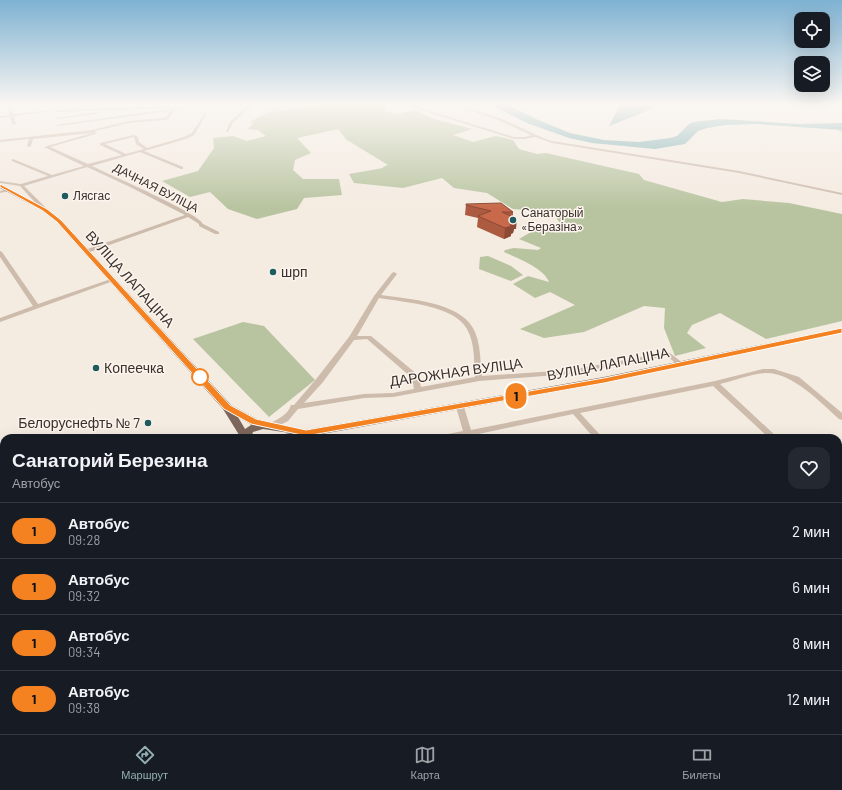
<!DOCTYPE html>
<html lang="ru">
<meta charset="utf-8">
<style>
body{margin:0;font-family:Barlow,sans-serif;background:#242831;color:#f1f3f6;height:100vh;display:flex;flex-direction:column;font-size:15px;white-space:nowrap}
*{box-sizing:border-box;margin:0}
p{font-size:13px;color:#9ea1a6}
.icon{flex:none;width:22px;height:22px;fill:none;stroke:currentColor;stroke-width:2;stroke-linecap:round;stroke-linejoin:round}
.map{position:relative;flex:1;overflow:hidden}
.panel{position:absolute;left:0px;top:434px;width:842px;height:300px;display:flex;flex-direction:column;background:#171b24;border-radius:12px 12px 0 0;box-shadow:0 4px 16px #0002}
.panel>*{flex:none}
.badge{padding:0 8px;border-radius:13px;font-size:14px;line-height:26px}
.tools{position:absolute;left:794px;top:12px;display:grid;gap:8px}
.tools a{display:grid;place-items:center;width:36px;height:36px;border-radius:8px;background:#171b24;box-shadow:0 4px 16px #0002;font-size:20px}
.map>.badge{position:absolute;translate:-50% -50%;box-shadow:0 0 0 2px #fff}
.round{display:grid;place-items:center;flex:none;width:42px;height:42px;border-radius:12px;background:#242831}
.headline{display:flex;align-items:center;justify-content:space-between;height:68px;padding:0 12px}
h1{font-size:19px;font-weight:600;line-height:30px}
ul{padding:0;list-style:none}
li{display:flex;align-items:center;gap:12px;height:56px;padding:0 12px;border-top:1px solid #363941}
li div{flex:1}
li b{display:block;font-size:15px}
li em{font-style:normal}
li .badge{min-width:44px;font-weight:700;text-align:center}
.menu{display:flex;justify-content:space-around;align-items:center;height:56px;border-top:1px solid #363941;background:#171b24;font-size:11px;color:#9ea1a6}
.menu a{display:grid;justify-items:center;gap:2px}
.menu .on{color:#92aeb2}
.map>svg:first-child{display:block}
.green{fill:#b8c4a0}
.water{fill:#7fb0b2}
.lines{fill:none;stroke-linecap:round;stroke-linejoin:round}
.stream{stroke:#7fb0b2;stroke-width:1}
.minor{fill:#cdbbac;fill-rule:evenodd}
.major{fill:#7d675c;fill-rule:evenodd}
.wall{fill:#ac5a40}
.shaded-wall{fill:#8c4a34}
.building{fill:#c8694b;stroke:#8c4a34}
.line{fill:#f58220;stroke:#fff}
.poi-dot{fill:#1f5a5e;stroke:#fbf5ee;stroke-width:1.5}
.stop-dot{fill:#fff;stroke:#f58220;stroke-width:2}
.labels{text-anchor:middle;stroke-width:3;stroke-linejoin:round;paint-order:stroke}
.far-street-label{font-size:12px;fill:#3b302b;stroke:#fbf5ee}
.far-poi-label{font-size:12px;fill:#3b302b;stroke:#fbf5ee;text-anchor:start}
.poi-label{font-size:14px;fill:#3b302b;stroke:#fbf5ee;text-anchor:start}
.street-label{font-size:14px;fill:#3b302b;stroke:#fbf5ee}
</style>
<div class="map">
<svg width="842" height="734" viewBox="0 0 842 734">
<rect width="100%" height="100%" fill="#f4ebe1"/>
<!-- green -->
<path class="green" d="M322 105H387L388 106 384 111 396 114 415 110 434 119 472 129 453 135 473 142 496 136 513 140 519 149 537 154 546 153 639 174 644 180 722 202 743 199 789 203 842 214V321L766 339 720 313 692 325 687 333 706 348 675 356 664 328 665 308 644 306 584 332 544 338 520 329 575 305 550 292 535 298 513 284 528 276 549 282C544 268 517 258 504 252L505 250 514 248 538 250 541 248 519 239 538 228 560 223 552 212 513 209 487 193 454 188 442 178 403 188 354 183 349 174 383 168V167L388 165 347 140 338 129 297 138 311 153 295 160 293 170 303 179H339L342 195 304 198 297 209 257 219 228 209 210 192 190 197 162 181 198 171 214 148 213 138 233 136 247 141 266 136 258 130 248 129C252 125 256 121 260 118 278 107 302 110 322 105Z
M488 256 511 266 523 275 511 281 479 269 480 257Z
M243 322 264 326 315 380 269 417 193 339Z"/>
<!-- water -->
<path class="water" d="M491 105H508L536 119 570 133 604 140 639 142 670 138 677 136 689 124 694 122 721 119 799 124 842 123V130L756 124 725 125 707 128 698 131 685 144 655 149 592 143 569 138 527 123Z
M620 105H654L647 111 609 126Z"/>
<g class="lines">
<!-- stream -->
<path class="stream" d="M839 130 842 132"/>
<!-- minor -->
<path class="minor" d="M7 105H11L13 114 52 110 54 111 14 116 16 124 14 125 12 124 10 117 0 118V116L10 115Z
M196 105H205L174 110 169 118 166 120 129 123 95 131 96 134 50 147 88 164 122 155 100 145V143L134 135 138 137 139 142 147 148 184 137 192 133 205 113H207L194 135 186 139 144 151 183 167V169H181L140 152 92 166C108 174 199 213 203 224L219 232V234H215L199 226V224L188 217 87 253 84 251 85 250 185 215 128 186 87 167 24 186 47 209V210L45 211H43L20 186 0 183V181L21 184 48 176 12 161 11 160 13 159 52 175 84 166 44 147 92 133 33 139 31 146 29 147 27 146 29 139 0 142V140L92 130 129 121 164 118 167 116 170 111 58 126 56 125ZM134 137 136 144 144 149 126 154 105 144Z
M248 105H252L233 123 228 132H226L230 122Z
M281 105H294L284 106 253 123 250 122Z
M405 105H410L514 137H525L531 135 498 120 453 105H458L500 118 543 138 552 141 739 171 842 193V195L739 173 552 143 535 137 525 139H514Z
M170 106 169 108 57 112 55 111 57 110Z
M99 112 98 114 58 119 56 118Z
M8 189 10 190V191L0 193V191Z
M0 251 2 252 38 304 111 279H115L116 280 0 322V318L33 306 0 257Z
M394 272 397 274 381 295C408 299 459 302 473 328 481 342 480 361 482 376L570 370 668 352 670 353 684 364 681 366H679L667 356 570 374 479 381 393 397 364 398 298 409 288 421 274 428H268L267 426 268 424C277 420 288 415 291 405H294L317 378 349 337 374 296 392 273ZM379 298C403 302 454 305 467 329 475 343 474 362 475 377L421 387 418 375 371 336H357ZM367 339 412 378 414 389 393 393 364 394 304 403 323 382 354 340Z
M763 369H774L799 377 842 413V420L839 419C820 402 792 372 765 373 752 374 733 381 720 384L778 438H769L713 386 580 413 603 438H594L573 414 474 435 476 438H468L466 436 457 438H439L440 436 443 435 463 431 456 407 460 404 464 407 471 430 715 381Z
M838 493 842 494V503L838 502Z
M842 540V549L838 550V541Z
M4 606V617L0 619V608Z
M0 693 4 695V719L0 717Z
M4 727V730H15L16 734H4L3 730Z
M489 730H502L504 734H491Z
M561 730H575L577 734H563Z
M580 730H594L592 734H578Z
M775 730H788L790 734H777Z"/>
<!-- major -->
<path class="major" d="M0 184 47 209 61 220 231 405 257 419 305 430 604 377 842 328V332L604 383 300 438H279L280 435 290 433 263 429 253 432 251 438H241L223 409 57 222 43 211 0 188ZM238 417 250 424 251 425 245 429Z
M401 730H417L415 734H399Z"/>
</g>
<!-- wall -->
<path class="wall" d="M466 204 513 212V217L516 229H514L513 233 511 234V236L504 239 477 227 478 218 465 215Z"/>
<!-- shaded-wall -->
<path class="shaded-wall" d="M517 219 516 229H514L513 233 511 234V236L504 239 505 228 510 225 514 220Z"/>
<!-- building -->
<path class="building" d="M501 203 513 212H502L517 219 514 220H515L513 221 514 222 510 225 512 226 505 228 478 216 491 211 466 205V204Z"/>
<!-- sky -->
<linearGradient id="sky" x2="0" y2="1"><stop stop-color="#7eb2d2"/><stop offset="0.5" stop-color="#faf6f2"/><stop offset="1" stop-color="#faf6f2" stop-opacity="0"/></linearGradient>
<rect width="842" height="208" fill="url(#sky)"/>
<!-- line -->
<path class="line" d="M0 184 47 209 61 220 230 405 256 419 306 430 604 378 842 328V333L604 383 306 436 251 424 224 409 57 222 43 211 0 187Z"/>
<!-- markers -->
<g class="poi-dot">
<circle cx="65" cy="196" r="4"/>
<circle cx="513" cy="220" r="4"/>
<circle cx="273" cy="272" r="4"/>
<circle cx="96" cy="368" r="4"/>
<circle cx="148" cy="423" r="4"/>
</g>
<circle class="stop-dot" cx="200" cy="377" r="8"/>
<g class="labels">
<!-- far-street labels -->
<g class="far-street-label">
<text transform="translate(156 188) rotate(27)" y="4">ДАЧНАЯ ВУЛІЦА</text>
</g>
<!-- far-poi labels -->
<g class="far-poi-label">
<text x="73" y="200">Лясгас</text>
<text x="521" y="217">Санаторый<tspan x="521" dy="14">«Беразіна»</tspan></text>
</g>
<!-- poi labels -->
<g class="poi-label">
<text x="281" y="277">шрп</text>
<text x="104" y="373">Копеечка</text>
<text x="140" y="428" text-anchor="end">Белоруснефть № 7</text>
</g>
<!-- street labels -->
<g class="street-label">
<text transform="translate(130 279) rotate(48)" y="5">ВУЛІЦА ЛАПАЦІНА</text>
<text transform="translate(608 364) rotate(-11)" y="5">ВУЛІЦА ЛАПАЦІНА</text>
<text transform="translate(456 372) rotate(-8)" y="5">ДАРОЖНАЯ ВУЛІЦА</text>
</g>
</g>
</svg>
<div class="tools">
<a><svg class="icon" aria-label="locate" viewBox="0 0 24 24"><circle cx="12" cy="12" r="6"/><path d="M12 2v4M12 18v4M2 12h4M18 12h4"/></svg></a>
<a><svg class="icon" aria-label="layers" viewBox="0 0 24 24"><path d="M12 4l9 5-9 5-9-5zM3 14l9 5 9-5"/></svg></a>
</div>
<b class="badge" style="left:516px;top:396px;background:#f58220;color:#111">1</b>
<section class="panel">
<div class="headline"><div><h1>Санаторий Березина</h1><p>Автобус</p></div><a class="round"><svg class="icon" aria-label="heart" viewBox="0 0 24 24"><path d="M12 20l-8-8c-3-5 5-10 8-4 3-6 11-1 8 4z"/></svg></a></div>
<ul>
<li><span class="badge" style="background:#f58220;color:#111">1</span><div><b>Автобус</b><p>09:28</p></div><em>2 мин</em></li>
<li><span class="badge" style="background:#f58220;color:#111">1</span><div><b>Автобус</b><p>09:32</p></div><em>6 мин</em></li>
<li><span class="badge" style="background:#f58220;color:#111">1</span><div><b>Автобус</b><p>09:34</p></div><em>8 мин</em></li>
<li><span class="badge" style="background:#f58220;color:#111">1</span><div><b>Автобус</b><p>09:38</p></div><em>12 мин</em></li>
</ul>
</section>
</div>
<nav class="menu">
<a class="on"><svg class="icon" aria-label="directions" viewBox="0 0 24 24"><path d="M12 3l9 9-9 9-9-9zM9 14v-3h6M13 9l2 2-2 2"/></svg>Маршрут</a>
<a><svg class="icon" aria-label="map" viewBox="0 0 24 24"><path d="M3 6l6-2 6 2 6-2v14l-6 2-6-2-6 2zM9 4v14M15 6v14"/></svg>Карта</a>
<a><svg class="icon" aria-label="tickets" viewBox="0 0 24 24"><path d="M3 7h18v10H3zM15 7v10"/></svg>Билеты</a>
</nav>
